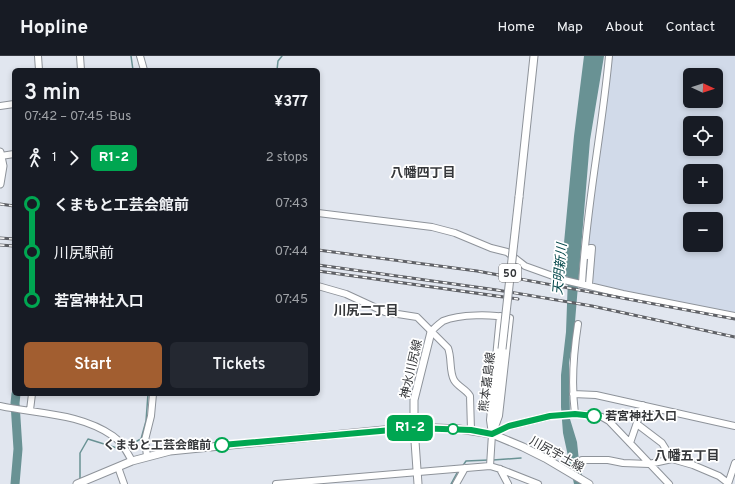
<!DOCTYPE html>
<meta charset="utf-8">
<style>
body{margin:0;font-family:Overpass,"Noto Sans JP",sans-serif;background:#242831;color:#f1f3f6;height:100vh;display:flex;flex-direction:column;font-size:15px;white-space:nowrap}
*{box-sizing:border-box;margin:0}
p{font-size:13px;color:#9ea1a6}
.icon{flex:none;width:22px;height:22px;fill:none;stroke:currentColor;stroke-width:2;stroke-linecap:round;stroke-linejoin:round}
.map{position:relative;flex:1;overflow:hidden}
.sheet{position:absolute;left:12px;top:12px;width:308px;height:328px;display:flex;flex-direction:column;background:#171b24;border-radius:6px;box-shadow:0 2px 6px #0003}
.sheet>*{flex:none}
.badge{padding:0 8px;border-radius:6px;font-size:14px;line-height:26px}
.needle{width:26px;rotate:93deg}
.tools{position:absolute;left:683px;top:12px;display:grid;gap:8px}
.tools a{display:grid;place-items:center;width:40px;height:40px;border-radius:6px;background:#171b24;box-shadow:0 2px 6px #0003;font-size:20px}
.map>.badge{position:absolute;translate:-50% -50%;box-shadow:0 0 0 2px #fff}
.legs{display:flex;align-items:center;gap:6px;height:44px;padding:0 12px;font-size:13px}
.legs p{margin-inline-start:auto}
.overview{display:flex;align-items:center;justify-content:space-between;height:68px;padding:0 12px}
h1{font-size:22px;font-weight:600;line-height:30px}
.primary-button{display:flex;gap:8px;margin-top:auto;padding:8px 12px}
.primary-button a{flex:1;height:46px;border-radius:6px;background:#a25e30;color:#fff;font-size:16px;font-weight:600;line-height:46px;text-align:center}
.primary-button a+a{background:#242831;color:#f1f3f6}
ul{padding:0 12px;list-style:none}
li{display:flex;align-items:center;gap:14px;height:48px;font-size:15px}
li i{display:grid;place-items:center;width:6px;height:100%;margin:0 5px;background:currentColor}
li i::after{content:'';width:10px;height:10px;margin:-5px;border:3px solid;border-radius:50%;background:#171b24}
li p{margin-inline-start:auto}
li:first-child i{background:linear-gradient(#0000 50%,currentColor 0)}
li:last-child i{background:linear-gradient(currentColor 50%,#0000 0)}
header{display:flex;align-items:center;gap:24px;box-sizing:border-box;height:56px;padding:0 20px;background:#171b24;border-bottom:1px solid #363941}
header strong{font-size:19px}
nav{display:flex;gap:22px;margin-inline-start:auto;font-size:14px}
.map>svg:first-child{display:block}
.built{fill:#d1dae9;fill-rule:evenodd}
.water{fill:#699294}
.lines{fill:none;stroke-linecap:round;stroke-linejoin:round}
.stream{stroke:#699294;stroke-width:1.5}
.river{stroke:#699294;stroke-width:9}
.minor-casing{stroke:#8e939a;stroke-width:8}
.major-casing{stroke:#8e939a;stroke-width:9}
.minor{stroke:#fff;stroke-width:6}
.major{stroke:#fff;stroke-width:7}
.rail-casing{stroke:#5f6166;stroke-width:3}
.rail{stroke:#fff;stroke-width:1.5;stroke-dasharray:4.5;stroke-linecap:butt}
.major-bridge-casing{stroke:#8e939a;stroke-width:9;stroke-linecap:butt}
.major-bridge{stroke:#fff;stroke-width:7}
.line-1-casing{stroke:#fff;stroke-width:9}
.line-1{stroke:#00a651;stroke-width:6}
.stop-1-dot{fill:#fff;stroke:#00a651;stroke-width:2}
.labels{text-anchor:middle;stroke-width:3.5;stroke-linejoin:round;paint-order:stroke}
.shield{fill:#fff;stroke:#727375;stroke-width:1}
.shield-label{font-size:11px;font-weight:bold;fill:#35373a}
.street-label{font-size:12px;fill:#35373a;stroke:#fff}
.stop-label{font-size:12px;font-weight:bold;fill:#35373a;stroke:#fff;text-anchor:start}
.neighbourhood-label{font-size:13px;font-weight:bold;fill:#35373a;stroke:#fff}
.water-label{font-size:13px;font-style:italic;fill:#03474a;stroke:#fff}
</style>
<header>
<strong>Hopline</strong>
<nav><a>Home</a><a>Map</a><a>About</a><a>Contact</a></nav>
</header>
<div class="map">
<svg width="735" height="428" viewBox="0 0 735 428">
<rect width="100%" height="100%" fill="#e1e6ef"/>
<!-- built -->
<path class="built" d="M611 0H735V257L583 226ZM690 19H716V45H690ZM690 67H716V93H690ZM690 115H716V141H690ZM690 163H716V189H690Z"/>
<!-- water -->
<path class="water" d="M584 0H604L590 84 574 278 569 307 570 363 577 386 579 405 584 428H574L563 377 561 351V319L566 276 568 221 561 219 574 80Z"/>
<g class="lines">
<!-- stream -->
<path class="stream" d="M131 0 133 14
M277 14 278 5 282 0
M126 389 133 387 141 383 146 365 148 338
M493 404 521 402
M462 411 466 405 489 404
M80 424V397L88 383 117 392 122 390
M451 428 458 415"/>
<!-- river -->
<path class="river" d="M15 428 18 393 15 347 16 338"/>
<defs>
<path id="minor" d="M38 0 39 14
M80 0 81 14
M140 0 144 14
M0 50 14 48
M1 100 14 98
M318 157 432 171 455 177 491 192 507 196 525 210 564 224 623 238 735 260
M587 200 590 192H592L589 228
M582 228C586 152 602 76 609 0
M318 230 346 238 385 256 417 261 448 292C452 302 449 315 454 324 458 331 466 333 470 340L471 374
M431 276C434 272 439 268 443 265 460 258 492 258 510 262L499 360 495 371
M573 338 596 339 735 370
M0 350C38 358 80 357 113 380 122 386 127 396 132 405
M30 354 32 338
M575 358C571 327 573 300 578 268
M637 368 662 387 672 403
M492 378 509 370 550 360 575 358 593 359 602 361 609 365 669 428
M630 387 643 349
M147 400 145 384 151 360 153 338
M582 404H608L623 407 649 408 672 403 693 409 719 420 728 427
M490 410 492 378 490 364 500 260
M118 411 124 428
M500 413 508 428
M276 428 490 410 500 413 538 428
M456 428 465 412
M728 428 735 407"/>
<path id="major" d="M0 96 3 110 0 128
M519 141 534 0
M492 378 502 293
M77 428 132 405 170 395 414 371 459 373 492 378 523 391 545 402 589 428
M418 428 414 371V344L431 276"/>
</defs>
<!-- minor casing -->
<use href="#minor" class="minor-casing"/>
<!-- major casing -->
<use href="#major" class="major-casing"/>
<!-- minor -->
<use href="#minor" class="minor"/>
<!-- major -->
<use href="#major" class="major"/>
<defs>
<path id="rail" d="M0 148 14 150
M0 182 14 183
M0 189 14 190
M318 194 477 215 735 263
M318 209 497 234 592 250 735 281
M318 215 518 243"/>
</defs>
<!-- rail casing -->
<use href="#rail" class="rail-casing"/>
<!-- rail -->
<use href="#rail" class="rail"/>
<defs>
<path id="major-bridge" d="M502 293 519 141"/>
</defs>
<!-- major-bridge casing -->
<use href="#major-bridge" class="major-bridge-casing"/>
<!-- major-bridge -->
<use href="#major-bridge" class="major-bridge"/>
</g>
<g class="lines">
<defs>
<path id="line-1" d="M222 389 414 372 471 374 492 378 509 370 550 360 575 358 594 360"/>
</defs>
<!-- line-1 casing -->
<use href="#line-1" class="line-1-casing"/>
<!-- line-1 -->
<use href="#line-1" class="line-1"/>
</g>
<!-- markers -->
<g class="stop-1-dot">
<circle cx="594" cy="360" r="7"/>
<circle cx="453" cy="373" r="5"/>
<circle cx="222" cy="389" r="7"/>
</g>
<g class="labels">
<!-- shield labels -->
<rect class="shield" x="499" y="208" width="22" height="18" rx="3"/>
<g class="shield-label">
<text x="510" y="221">50</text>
</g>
<!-- street labels -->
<g class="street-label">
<text transform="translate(411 313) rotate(-77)" y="4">神水川尻線</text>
<text transform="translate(487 326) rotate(-83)" y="4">熊本嘉島線</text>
<text transform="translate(557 398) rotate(29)" y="4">川尻宇土線</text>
</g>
<!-- stop labels -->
<g class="stop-label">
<text x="605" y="364">若宮神社入口</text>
<text x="211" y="393" text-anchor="end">くまもと工芸会館前</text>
</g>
<!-- neighbourhood labels -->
<g class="neighbourhood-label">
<text x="423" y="121">八幡四丁目</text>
<text x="366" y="259">川尻二丁目</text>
<text x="687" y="404">八幡五丁目</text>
</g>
<!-- water labels -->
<g class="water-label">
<text transform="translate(559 213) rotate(-85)" y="5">天明新川</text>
</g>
</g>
</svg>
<div class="tools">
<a><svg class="needle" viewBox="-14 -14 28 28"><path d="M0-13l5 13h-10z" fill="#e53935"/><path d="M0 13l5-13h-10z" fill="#9ea1a6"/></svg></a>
<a><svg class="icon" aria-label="locate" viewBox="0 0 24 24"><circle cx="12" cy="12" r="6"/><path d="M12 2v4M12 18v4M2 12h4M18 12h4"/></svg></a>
<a>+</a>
<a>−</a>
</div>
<b class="badge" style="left:410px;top:372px;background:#00a651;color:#fff">R1-2</b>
<section class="sheet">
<div class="overview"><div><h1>3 min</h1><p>07:42 – 07:45 · Bus</p></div><b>¥377</b></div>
<div class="legs"><svg class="icon" aria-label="walk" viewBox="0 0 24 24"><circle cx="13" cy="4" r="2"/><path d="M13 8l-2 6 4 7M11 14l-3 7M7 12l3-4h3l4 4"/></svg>1<svg class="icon" aria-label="forward" viewBox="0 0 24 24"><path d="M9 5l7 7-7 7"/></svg><b class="badge" style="background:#00a651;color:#fff">R1-2</b><p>2 stops</p></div>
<ul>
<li><i style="color:#00a651"></i><b>くまもと工芸会館前</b><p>07:43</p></li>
<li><i style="color:#00a651"></i><span>川尻駅前</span><p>07:44</p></li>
<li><i style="color:#00a651"></i><b>若宮神社入口</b><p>07:45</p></li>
</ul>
<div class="primary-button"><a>Start</a><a>Tickets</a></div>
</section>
</div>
